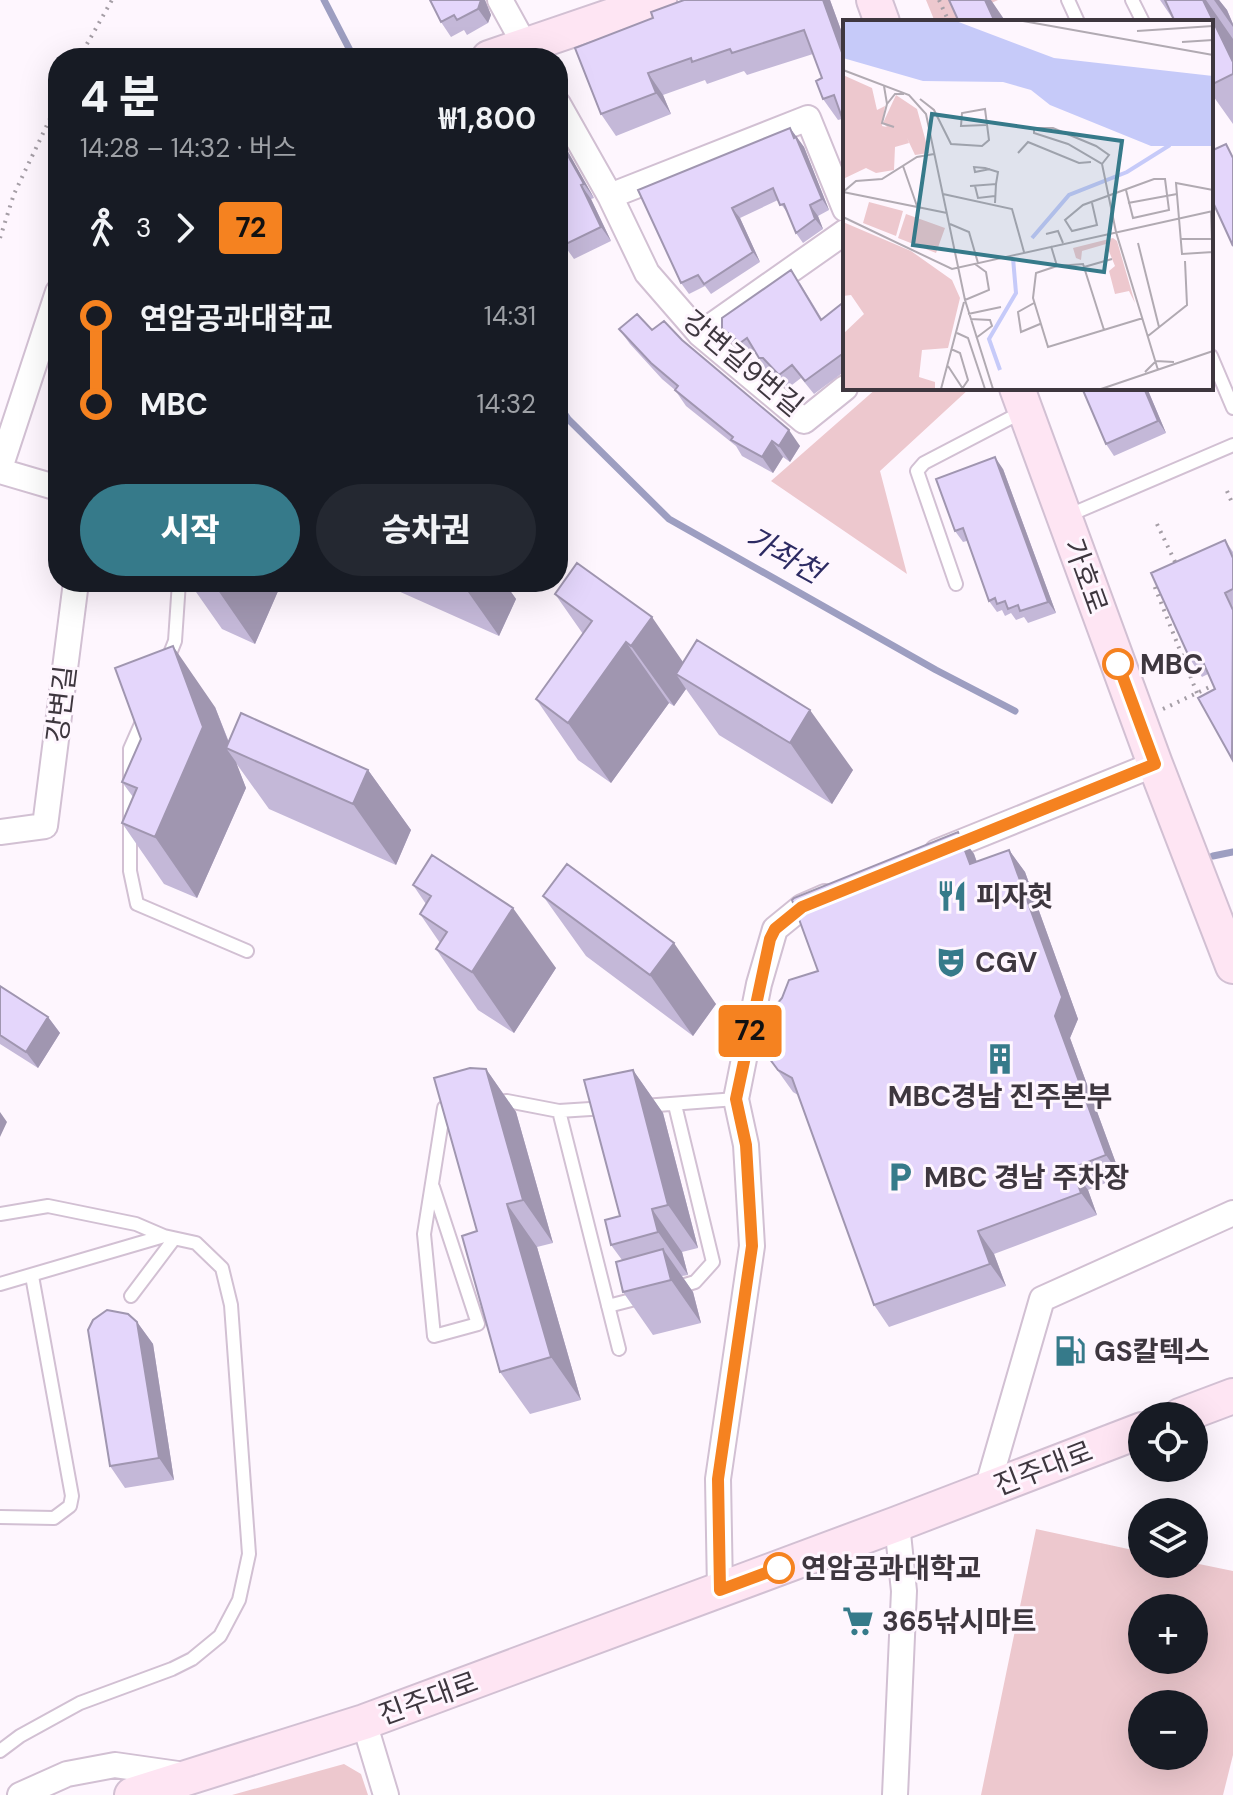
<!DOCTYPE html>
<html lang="ko">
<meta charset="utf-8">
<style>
body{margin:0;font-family:"DM Sans","Noto Sans KR",sans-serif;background:#242831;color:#f1f3f6;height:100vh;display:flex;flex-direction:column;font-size:30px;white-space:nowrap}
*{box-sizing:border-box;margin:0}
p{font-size:26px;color:#9ea1a6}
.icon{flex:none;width:44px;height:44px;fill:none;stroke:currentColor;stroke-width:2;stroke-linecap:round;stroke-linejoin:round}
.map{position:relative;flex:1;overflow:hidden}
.sheet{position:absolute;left:48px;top:48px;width:520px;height:544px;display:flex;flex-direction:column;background:#171b24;border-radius:32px;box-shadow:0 8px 32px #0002}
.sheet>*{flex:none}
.badge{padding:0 16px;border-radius:6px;font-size:28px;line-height:52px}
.fabs{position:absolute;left:1128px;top:1402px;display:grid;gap:16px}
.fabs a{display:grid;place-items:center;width:80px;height:80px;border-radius:50%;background:#171b24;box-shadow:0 8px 32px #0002;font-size:40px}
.map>.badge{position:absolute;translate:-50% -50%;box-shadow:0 0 0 4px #fff}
.legs{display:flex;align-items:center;gap:12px;height:88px;padding:0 32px;font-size:26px}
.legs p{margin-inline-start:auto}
.summary{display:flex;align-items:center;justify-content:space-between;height:136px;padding:0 32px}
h1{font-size:44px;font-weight:800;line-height:60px}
.cta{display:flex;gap:16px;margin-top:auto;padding:16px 32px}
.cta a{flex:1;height:92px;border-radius:48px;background:#367a8a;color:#fff;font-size:32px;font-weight:800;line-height:92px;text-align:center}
.cta a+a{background:#242831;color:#f1f3f6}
ul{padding:0 32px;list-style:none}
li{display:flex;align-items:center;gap:28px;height:88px;font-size:30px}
li i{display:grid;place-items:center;width:12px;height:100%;margin:0 10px;background:currentColor}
li i::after{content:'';width:20px;height:20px;margin:-10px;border:6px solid;border-radius:50%;background:#171b24}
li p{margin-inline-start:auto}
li:first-child i{background:linear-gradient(#0000 50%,currentColor 0)}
li:last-child i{background:linear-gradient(currentColor 50%,#0000 0)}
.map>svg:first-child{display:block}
.green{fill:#edc8ce;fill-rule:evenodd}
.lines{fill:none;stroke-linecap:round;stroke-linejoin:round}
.stream{stroke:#9d9ec1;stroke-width:7}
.lane-casing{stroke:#d2c0d3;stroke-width:16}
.street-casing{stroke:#d2c0d3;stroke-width:28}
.secondary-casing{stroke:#d2c0d3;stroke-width:38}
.path{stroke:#a59ea6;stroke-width:4;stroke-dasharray:2 6;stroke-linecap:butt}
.lane{stroke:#fff;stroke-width:12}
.street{stroke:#fff;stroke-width:24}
.secondary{stroke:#fee5f3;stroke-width:34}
.wall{fill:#c4b8d8}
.shaded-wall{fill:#a096b0}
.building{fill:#e4d6fb;stroke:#a096b0;stroke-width:2}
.line-1-casing{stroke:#fff;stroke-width:18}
.line-1{stroke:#f58220;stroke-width:12}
.stop-1-dot{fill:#fff;stroke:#f58220;stroke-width:4}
.labels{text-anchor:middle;stroke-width:6;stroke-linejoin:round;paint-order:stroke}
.street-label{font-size:28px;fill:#3e373f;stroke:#fef6fe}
.stop-label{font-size:28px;font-weight:bold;fill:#3e373f;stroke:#fef6fe;text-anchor:start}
.poi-label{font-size:28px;font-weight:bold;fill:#3e373f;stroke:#fef6fe;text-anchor:start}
.water-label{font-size:30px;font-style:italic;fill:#2d2b63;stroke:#fef6fe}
.inset-river{fill:none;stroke:#c6caf9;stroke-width:4}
.inset-road{fill:none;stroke:#b1aab2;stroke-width:2}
.view{fill:#367a8a;fill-opacity:0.15;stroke:#367a8a;stroke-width:4}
.inset-edge{fill:none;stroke:#3e373f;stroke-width:4}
</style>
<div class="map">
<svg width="1233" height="1795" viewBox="0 0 1233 1795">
<rect width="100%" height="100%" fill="#fef6fe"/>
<!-- green -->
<path class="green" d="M926 0H998L974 11 979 22H935Z
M877 388H970L880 471 907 574 771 481Z
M1036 1529 1142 1552V1564L1194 1563 1233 1571V1755L1223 1795H981ZM1142 1608H1194V1660H1142ZM1142 1704H1194V1756H1142Z
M344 1764 361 1774 368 1795H232Z"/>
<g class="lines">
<!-- stream -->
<path class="stream" d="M324 0 354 58
M558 404 568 419 669 519 936 670 1015 711
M1213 856 1233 852"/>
<defs>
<path id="lane" d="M1068 0 1078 22
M1132 0 1143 22
M1211 356 1233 408
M1067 516 1233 445
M956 584 917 471 924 463 1022 412
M167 661 175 641 179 582
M145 715 130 749V871L137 904 247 951
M496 1102 507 1101 559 1111
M644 1106 736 1099
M606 1108 559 1111 619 1349
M433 1187 478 1324 434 1336 424 1234 444 1108 454 1107
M0 1214 48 1206 136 1224 164 1236
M0 1284 164 1236 196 1243 222 1268 231 1305 249 1554 239 1600 220 1636 192 1659 172 1669 80 1703 20 1736 0 1751
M672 1289 695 1282 713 1262 675 1105
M131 1296 174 1239
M608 1306 643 1297
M0 1517 54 1518 70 1506 72 1496 32 1276"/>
<path id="street" d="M500 0 532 58
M558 104 610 196 647 273 700 334 804 421 845 388
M610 196 808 118 845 209
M700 334 845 232
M0 468 58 292
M0 471 58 488
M0 832 45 826 76 582
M937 852 1155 764
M987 1489 1042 1299 1233 1213
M720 1590 718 1479 752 1246 746 1145 736 1099 759 984 775 929 802 907 825 897
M364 1722 386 1795
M20 1795 67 1774 115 1765 185 1775
M895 1795 904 1591 897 1524"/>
<path id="secondary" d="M874 0 882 22
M489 58 659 0
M1017 388 1155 764 1233 966
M1180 1416 1233 1396
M132 1795 364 1722 897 1524 1142 1430"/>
</defs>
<!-- lane casing -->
<use href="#lane" class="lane-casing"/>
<!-- street casing -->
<use href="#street" class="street-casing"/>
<!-- secondary casing -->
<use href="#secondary" class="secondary-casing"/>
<!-- path -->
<path class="path" d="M939 0 949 22
M79 58 112 0
M0 238 14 194 58 102
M1227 491 1233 505
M1157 524 1177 566
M1159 582 1154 585 1197 693
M1163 709 1216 684"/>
<!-- lane -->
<use href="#lane" class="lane"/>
<!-- street -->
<use href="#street" class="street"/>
<!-- secondary -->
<use href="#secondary" class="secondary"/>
</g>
<!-- wall -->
<path class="wall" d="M430 0H485L491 15 488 23 467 35 464 30 451 37 441 22Z
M684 0H830L845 41V126L842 119 838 120 823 99 822 78 813 54 747 75 744 71 707 84 705 80 663 95 671 114 616 136 601 114 653 18Z
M1160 0H1219L1227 10 1233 24V124L1211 93V22H1175Z
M790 128 804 147 829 210 818 216 823 229 803 243 796 233 789 215 778 200 740 218 760 262 711 294 705 286 689 294 681 283 638 190Z
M558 134 594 198 591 199 611 241 574 259 564 245 559 233 558 234Z
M800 283 822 319 845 301V371L814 394 801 378 788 388 772 371H767L755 352 749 355 731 341 722 328Z
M619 329 652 330 682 340 800 446 790 462 783 457 773 473 742 456 736 446 686 406 675 390 662 379 630 344Z
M1082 388H1148H1147L1166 433 1114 456 1106 444Z
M1003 469 1056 613 1028 623 1024 617 1016 620 1011 613 1005 616 1002 610 997 612 989 601 967 541 963 542 955 531Z
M1225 540 1233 552V760L1198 698 1215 689 1208 674 1202 677 1190 659Z
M189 582H282L255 644 222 629Z
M378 582H504L516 599 499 636Z
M555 594 683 662 853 770 832 804 719 735 686 689 674 706 669 703 611 783 578 760 536 699 583 634Z
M215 707 229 742 368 770 411 830 396 865 269 809 236 763 246 788 197 898 164 884 122 823 133 797 122 782Z
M958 832 974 854 977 862 1009 850 1025 872 1078 1019 1070 1038 1121 1177 1088 1190 1097 1215 994 1254 1006 1286 889 1327 874 1305 798 1095 793 1092 760 1046 818 971Z
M413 885 556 968 514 1033 478 1010 436 949 440 943 420 914 426 904Z
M543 896 716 1004 693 1036 586 956Z
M0 986 48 1017 60 1033 38 1068 0 1044Z
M486 1069 516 1112 553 1243 537 1247 581 1400 530 1414 500 1372 477 1231Z
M633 1070 663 1113 698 1248 682 1252 688 1275 682 1276 693 1292 701 1323 653 1335 623 1292 622 1260 611 1245 620 1216Z
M137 1322 153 1344 174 1480 125 1488 110 1466Z"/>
<!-- shaded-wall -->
<path class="shaded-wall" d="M481 0H485L491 15 488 23 478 9Z
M823 0H830L845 41V61Z
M985 0H991L1006 22H995Z
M1203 0H1206L1233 39V62Z
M1214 0H1219L1227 10 1233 24V27Z
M648 73 663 95 671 114 656 93Z
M790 128 804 147 829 210 822 199Z
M558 134 594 198 584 184 558 138Z
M581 185 591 199 611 241 601 227Z
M810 205 818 216 823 229 815 219Z
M732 208 740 218 760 262 753 252Z
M1144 388H1147L1166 433 1158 421Z
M789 430 800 446 790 462 779 446Z
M772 441 783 457 773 473 762 457Z
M995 457 1003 469 1056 613 1048 602Z
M213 582H282L255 644 213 583Z
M461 582H504L516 599 499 636Z
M652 617 694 678 676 674 686 689 674 706 631 646Z
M626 642 669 703 611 783 568 723Z
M173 646 215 707 232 751 226 748 236 762 246 788 197 898 155 837Z
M810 710 853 770 832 804 790 743Z
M368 770 411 830 396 865 353 804Z
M958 832 974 854 985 886 970 864Z
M1009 850 1025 872 1078 1019 1070 1038 1121 1177 1106 1155 1055 1016Z
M513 908 556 968 514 1033 472 972Z
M674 943 716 1004 693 1036 650 975Z
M48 1017 60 1033 38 1068 26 1052Z
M486 1069 516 1112 553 1243 523 1200Z
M633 1070 663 1113 698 1248 668 1205Z
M0 1112 7 1122 0 1137Z
M1072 1168 1088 1190 1097 1215 1081 1193Z
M507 1204 537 1247 581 1400 551 1357Z
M652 1209 682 1252 688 1275 658 1232Z
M978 1231 994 1254 1006 1286 990 1264Z
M663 1249 693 1292 701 1323 671 1280Z
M137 1322 153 1344 174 1480 159 1458Z"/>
<!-- building -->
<path class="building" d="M430 0H481L478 9 457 20 454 15 441 22Z
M684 0H823L845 61V126L834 95 823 99 816 81 822 78 804 30 732 53 730 49 692 62 691 58 648 73 656 93 601 114 575 48 653 18 651 12Z
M949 0H985L995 22H959Z
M1165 0H1203L1233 62V74L1211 85V22H1175Z
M790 128 794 138 796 137 822 199 810 205 815 219 796 233 784 204 780 205 773 188 732 208 753 252 704 284 698 275 681 283 638 190Z
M558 138 584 184 581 185 601 227 564 245 558 231Z
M1226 144 1233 158V246L1211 198V151Z
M791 270 821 320 845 301V352L805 381 792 365 779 375 763 358H759L747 338 740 343 722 328V318Z
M637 314 652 330 664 321 682 340 789 430 779 446 772 441 762 457 731 440 733 437 675 390 678 386 651 363 619 329Z
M1082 388H1144L1158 421 1106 444Z
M995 457 1048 602 1020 611 1018 605 1008 609 1005 601 997 604 995 598 989 601 963 528 955 531 936 479Z
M1225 540 1233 558V589L1225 593 1233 610 1232 759 1198 698 1215 689 1200 655 1190 659 1151 573Z
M577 563 652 617 631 646 626 642 568 723 536 699 592 621 555 594Z
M697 640 810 710 790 743 676 674Z
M173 646 203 727 155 837 122 823 137 788 122 782 141 739 115 668Z
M241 713 368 770 353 804 226 748Z
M958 832 970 864 1009 850 1062 997 1055 1016 1106 1155 1072 1168 1081 1193 978 1231 990 1264 874 1305 792 1078 778 1070 760 1046 763 1021 782 998 789 980 818 971 792 900 794 898Z
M432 855 513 908 472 972 436 949 447 932 420 914 431 896 413 885Z
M567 864 674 943 650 975 543 896Z
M0 986 48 1017 26 1052 0 1035Z
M470 1068 486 1069 523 1200 507 1204 551 1357 500 1372 462 1236 477 1231 434 1078Z
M633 1070 668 1205 652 1209 658 1232 611 1245 605 1220 620 1216 584 1080Z
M663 1249 671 1280 623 1292 616 1262Z
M107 1310 128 1314 137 1322 159 1458 110 1466 88 1330 93 1320Z"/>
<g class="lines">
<defs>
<path id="line-1" d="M779 1568 720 1590 718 1479 752 1246 746 1145 736 1099 770 939 775 929 802 907 1155 764 1118 664"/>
</defs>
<!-- line-1 casing -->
<use href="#line-1" class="line-1-casing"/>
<!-- line-1 -->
<use href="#line-1" class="line-1"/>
</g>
<!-- icons -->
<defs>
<symbol id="restaurant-bare" viewBox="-9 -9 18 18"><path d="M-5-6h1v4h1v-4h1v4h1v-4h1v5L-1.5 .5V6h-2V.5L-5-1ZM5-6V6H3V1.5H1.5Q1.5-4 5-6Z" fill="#367a8a" stroke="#fef6fe" stroke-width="2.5" paint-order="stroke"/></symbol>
<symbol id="theatre-bare" viewBox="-9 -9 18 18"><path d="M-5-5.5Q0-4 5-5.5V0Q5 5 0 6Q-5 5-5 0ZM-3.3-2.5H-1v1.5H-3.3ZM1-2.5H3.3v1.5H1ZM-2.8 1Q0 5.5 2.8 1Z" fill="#367a8a" stroke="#fef6fe" stroke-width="2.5" paint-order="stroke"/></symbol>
<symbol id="building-bare" viewBox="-9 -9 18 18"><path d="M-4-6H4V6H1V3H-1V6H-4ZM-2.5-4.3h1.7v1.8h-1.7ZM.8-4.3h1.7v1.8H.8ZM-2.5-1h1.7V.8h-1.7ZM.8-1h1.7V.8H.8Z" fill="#367a8a" stroke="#fef6fe" stroke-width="2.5" paint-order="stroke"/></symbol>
<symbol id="parking-bare" viewBox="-9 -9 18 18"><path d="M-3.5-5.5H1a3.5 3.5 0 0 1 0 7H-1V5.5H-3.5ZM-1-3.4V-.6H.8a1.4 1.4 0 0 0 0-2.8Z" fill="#367a8a" stroke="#fef6fe" stroke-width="2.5" paint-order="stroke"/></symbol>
<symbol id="fuel-bare" viewBox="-9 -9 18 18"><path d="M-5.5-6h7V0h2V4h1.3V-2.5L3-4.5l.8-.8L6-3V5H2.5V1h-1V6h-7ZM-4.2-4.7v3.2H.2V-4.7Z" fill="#367a8a" stroke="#fef6fe" stroke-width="2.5" paint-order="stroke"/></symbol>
<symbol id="supermarket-bare" viewBox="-9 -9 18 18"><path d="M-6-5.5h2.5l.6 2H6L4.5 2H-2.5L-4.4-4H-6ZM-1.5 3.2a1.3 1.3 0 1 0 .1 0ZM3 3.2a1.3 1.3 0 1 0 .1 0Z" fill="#367a8a" stroke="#fef6fe" stroke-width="2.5" paint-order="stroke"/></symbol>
</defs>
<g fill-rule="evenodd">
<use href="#restaurant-bare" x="930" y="874" width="44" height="44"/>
<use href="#theatre-bare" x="929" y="940" width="44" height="44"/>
<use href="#building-bare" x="978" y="1037" width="44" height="44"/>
<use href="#parking-bare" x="878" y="1155" width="44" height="44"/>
<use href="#fuel-bare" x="1048" y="1329" width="44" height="44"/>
<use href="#supermarket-bare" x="836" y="1599" width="44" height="44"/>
</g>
<!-- markers -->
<g class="stop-1-dot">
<circle cx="1118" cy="664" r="14"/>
<circle cx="779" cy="1568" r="14"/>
</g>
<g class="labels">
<!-- street labels -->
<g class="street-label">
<text transform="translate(743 363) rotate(40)" y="10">강변길9번길</text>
<text transform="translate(1086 576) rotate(70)" y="10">가호로</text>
<text transform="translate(61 704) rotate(-83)" y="10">강변길</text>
<text transform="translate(1043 1468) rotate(-21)" y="10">진주대로</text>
<text transform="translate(428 1698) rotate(-20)" y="10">진주대로</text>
</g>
<!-- stop labels -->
<g class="stop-label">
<text x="1140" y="674">MBC</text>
<text x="801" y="1578">연암공과대학교</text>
</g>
<!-- poi labels -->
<g class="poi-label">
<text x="976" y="906">피자헛</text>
<text x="975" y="972">CGV</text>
<text x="1000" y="1106" text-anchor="middle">MBC경남 진주본부</text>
<text x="924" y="1187">MBC 경남 주차장</text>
<text x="1094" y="1361">GS칼텍스</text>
<text x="882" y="1631">365낚시마트</text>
</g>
<!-- water labels -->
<g class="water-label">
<text transform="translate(784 555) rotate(29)" y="10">가좌천</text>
</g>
</g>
<!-- overview -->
<g transform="translate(843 20)">
<rect width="370" height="370" fill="#fef6fe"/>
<path d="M0 55 29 68 34 90 42 86 39 106 44 107 40 103 53 75 74 89 86 133 72 135 64 118 66 123 52 127 51 150 33 153 23 148 0 159ZM26 182 60 191 53 216 20 203ZM63 194 102 208 93 233 55 218ZM0 202 68 231 109 260 117 278 105 328 79 330 76 357 92 362V369H0V314L21 294 8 275 0 276ZM270 218 274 221 292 283 286 271 272 274 266 251 272 246 263 224 239 231 238 240 233 238 230 228Z" fill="#edc8ce"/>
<path d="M0 1H113L211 38 370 56V126H308L207 85 188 70 160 62 80 61 0 38Z" fill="#c6caf9"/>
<path class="inset-river" d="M189 218 226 175 284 152 327 125M157 350 146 319 173 273 170 238"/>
<path class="inset-road" d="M180 1 370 35M294 11 370 6M339 22 370 20M0 50 66 75 83 94 122 280 150 369M41 66 44 84 52 74H61M77 79 91 90 108 124 139 126 146 120 142 89 119 93 118 106 143 105M44 84 39 103 51 107M175 133 185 122 236 143 248 142M259 144 266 135 253 126 210 108H191V113L225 124 259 144 273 212 315 350M60 146 75 189M147 149 132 152 131 147 142 148 155 152 153 164M127 166 153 164 152 183M132 166 135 178 152 176M370 170 333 163 339 234 370 232M0 172 104 193M0 172 13 161 39 159 74 137 91 134M100 174 169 189 181 232M249 183 254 205 229 211 222 200 240 185 311 159H322L326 190 290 198 283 170M285 183 334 174M368 191 370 252M0 197 109 249 370 191M107 204 126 212 135 243M203 214 215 211 220 223M338 219H368M295 223 316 307M208 226 214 246 240 244 261 310M214 246 193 253 190 278 205 327 300 298M241 247 269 239M122 280 146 270 143 252 132 244M191 283 175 292 178 312 197 304M125 294 158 287M127 299 147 300 149 306 133 318M114 313 125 318 142 369M305 316 344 285 342 241M108 329 117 333 125 360 119 369M105 346 120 369M302 352 313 341 331 342M98 369 121 282M258 369 370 331"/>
<path class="view" d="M89 94 279 121 261 252 70 225Z"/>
<rect width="370" height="370" class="inset-edge"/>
</g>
</svg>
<div class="fabs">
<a><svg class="icon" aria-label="locate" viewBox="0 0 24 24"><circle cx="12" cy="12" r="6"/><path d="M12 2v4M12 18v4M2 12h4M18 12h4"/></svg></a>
<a><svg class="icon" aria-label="layers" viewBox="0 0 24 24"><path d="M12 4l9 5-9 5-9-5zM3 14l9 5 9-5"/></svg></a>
<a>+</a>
<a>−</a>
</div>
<b class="badge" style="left:750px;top:1031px;background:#f58220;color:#111">72</b>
<section class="sheet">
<div class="summary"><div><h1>4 분</h1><p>14:28 – 14:32 · 버스</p></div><b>₩1,800</b></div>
<div class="legs"><svg class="icon" aria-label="walk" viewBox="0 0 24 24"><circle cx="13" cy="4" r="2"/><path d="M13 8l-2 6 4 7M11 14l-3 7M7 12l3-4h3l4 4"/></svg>3<svg class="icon" aria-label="forward" viewBox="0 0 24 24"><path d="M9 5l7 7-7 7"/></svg><b class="badge" style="background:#f58220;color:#111">72</b></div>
<ul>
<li><i style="color:#f58220"></i><b>연암공과대학교</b><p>14:31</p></li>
<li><i style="color:#f58220"></i><b>MBC</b><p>14:32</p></li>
</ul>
<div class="cta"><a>시작</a><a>승차권</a></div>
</section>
</div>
